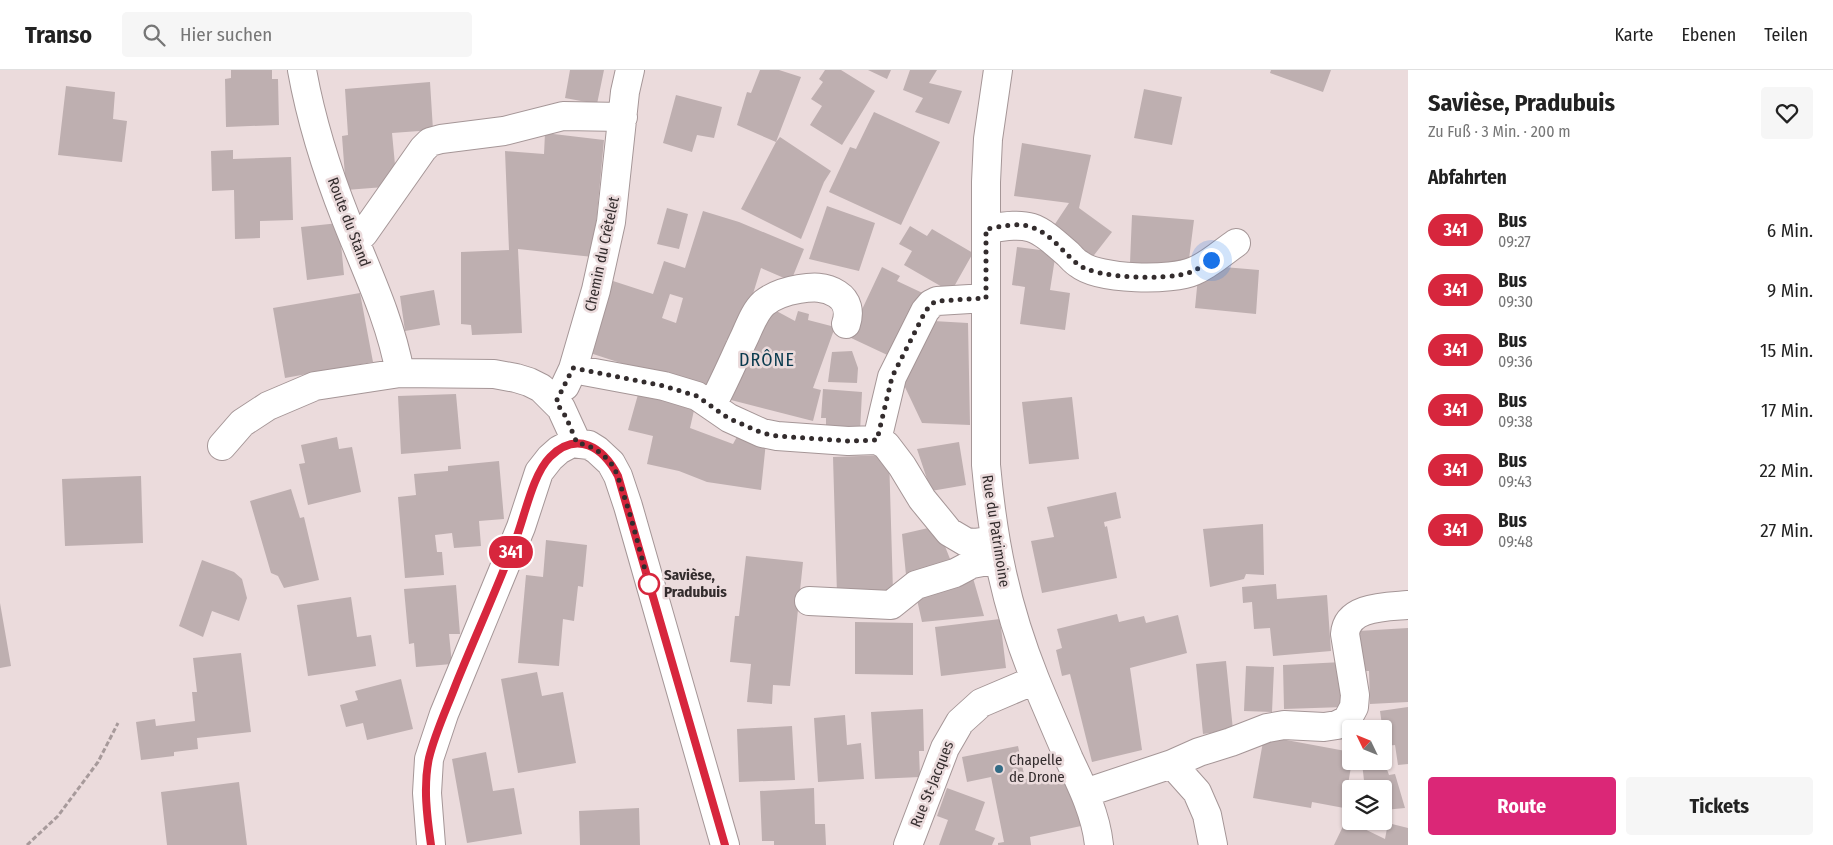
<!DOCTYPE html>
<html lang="de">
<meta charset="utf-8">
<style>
body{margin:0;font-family:"Fira Sans Condensed",sans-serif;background:#f6f6f6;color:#222;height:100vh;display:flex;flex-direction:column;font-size:19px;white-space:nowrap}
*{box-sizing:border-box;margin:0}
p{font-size:16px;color:#767676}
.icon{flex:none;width:28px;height:28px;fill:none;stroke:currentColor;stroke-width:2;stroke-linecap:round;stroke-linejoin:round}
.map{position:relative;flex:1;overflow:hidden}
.side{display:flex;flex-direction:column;background:#fff;width:425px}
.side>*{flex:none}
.badge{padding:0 10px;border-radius:16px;font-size:18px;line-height:32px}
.needle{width:32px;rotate:313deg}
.buttons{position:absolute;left:1342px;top:650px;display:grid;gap:10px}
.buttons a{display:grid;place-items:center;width:50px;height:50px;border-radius:5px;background:#fff;box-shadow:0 1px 4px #0004;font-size:25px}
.you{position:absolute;width:25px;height:25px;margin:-12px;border:4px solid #fff;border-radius:50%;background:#1a73e8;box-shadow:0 0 0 8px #1a73e833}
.map>.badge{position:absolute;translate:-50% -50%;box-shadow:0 0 0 2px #fff}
h2{padding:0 20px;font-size:19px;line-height:45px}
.round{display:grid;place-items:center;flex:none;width:52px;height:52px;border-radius:5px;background:#f6f6f6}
.head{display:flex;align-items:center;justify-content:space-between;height:85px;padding:0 20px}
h1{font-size:24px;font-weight:700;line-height:38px}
.primary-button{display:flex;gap:10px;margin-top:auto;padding:10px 20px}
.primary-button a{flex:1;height:58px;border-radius:5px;background:#db2777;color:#fff;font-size:20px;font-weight:700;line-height:58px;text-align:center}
.primary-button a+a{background:#f6f6f6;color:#222}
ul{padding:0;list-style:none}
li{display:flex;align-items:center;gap:15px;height:60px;padding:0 20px}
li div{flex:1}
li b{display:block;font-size:19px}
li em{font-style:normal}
li .badge{min-width:55px;font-weight:700;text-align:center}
header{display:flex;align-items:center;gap:30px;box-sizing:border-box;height:70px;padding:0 25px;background:#fff;border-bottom:1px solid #e0e0e0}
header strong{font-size:24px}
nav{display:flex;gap:28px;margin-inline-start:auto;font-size:18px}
.search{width:350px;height:45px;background:#f6f6f6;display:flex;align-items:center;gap:12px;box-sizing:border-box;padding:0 18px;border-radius:5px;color:#767676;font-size:19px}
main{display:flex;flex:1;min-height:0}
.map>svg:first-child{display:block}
.building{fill:#beafb0;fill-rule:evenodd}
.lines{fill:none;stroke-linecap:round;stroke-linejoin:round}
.minor-casing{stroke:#a59697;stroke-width:30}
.path{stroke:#a79a9b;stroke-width:3;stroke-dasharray:5 2.5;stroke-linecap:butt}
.minor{stroke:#fff;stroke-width:28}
.line-casing{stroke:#fff;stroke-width:11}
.line{stroke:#d7263d;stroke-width:8}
.walk{stroke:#332c2d;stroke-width:5;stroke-dasharray:0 9}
.stop-dot{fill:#fff;stroke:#d7263d;stroke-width:2.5}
.poi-dot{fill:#326b85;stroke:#ebdbdc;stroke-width:2}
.labels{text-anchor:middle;stroke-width:5;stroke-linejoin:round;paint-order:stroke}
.street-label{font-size:15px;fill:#332c2d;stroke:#ebdbdc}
.stop-label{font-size:15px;font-weight:bold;fill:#332c2d;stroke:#ebdbdc;text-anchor:start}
.poi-label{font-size:15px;fill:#332c2d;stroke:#ebdbdc;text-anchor:start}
.quarter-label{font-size:18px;letter-spacing:1px;fill:#093a4e;stroke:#ebdbdc}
</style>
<header>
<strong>Transo</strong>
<div class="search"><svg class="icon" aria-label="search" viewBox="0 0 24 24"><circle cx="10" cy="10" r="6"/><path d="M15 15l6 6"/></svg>Hier suchen</div>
<nav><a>Karte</a><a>Ebenen</a><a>Teilen</a></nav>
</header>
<main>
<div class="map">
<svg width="1408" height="775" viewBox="0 0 1408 775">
<rect width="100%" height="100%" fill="#ebdbdc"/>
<!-- building -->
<path class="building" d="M231 0H272V9H278L279 55 226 57 225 9 231 8Z
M570 0H604L597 34 565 28Z
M760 0H779L801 7 776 72 780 67 831 101 824 112 801 169 741 139 776 72 737 55 747 22 751 23Z
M825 0H841L875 21 842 75 810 55 822 36 811 29 823 12 819 9Z
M868 0H891L887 9Z
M910 0H937L929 13 962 21 949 54 915 42 923 28 903 20Z
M1271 0H1331L1323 22 1270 3Z
M430 12 433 60 392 63 397 116 346 120 342 66 348 65 345 19Z
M66 16 115 22 113 49 127 51 122 92 58 85Z
M1144 19 1182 27 1172 75 1134 68Z
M676 25 722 37 714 68 697 65 692 82 663 73Z
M874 42 940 72 901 155 829 122 850 77 856 79Z
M545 63 604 70 593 187 518 179 522 263 472 265 471 255 461 254V182L509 180 505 81 544 84Z
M1022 73 1091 85 1079 138 1112 162 1091 189 1051 160 1069 133 1014 126Z
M233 80V89L291 87 293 150 260 151V168L235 169 234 120 212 121 211 81Z
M827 136 875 153 859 201 809 189Z
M667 138 688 144 679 179 657 174Z
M703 141 739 152 804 179 791 211 761 198 738 272 727 269 710 322 590 283 613 211 653 224 664 191 685 198ZM670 224 683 228 676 253 662 248Z
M1132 145 1194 150 1188 197 1130 193Z
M339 153 344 205 307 210 301 157Z
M910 156 927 166 932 159 973 183 951 222 904 195 912 181 899 174Z
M1017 177 1056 182 1050 220 1070 223 1065 260 1020 254 1025 217 1012 215Z
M1212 196 1259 200 1256 244 1195 238 1198 207 1211 208Z
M882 197 900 206 897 211 929 226 898 290 849 267Z
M434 220 440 255 405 261 400 226Z
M360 223 373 292 285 308 273 238Z
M769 237 795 251 798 241 809 244 808 250 835 257 813 318 821 320 813 351 731 330 739 300Z
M933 251 968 253 970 355 922 353 904 315Z
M852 281 858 298 857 313 828 312 832 282Z
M823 319 862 322 860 362 826 360V348H821Z
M639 321 695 336 690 358 733 374 739 363 766 372 761 420 707 412 679 401 647 394 653 366 628 360Z
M456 324 461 379 401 384 398 326Z
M1072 327 1079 389 1029 394 1022 332Z
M337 367 339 379 352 377 361 422 308 435 299 394 305 393 301 375Z
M959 372 966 415 931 421 917 379Z
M889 385 893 522 837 524 833 387Z
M499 391 504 449 479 451 481 476 454 478 452 463 435 465 437 482H442L444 505 405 508 398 427 416 425 414 404 448 401V396Z
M141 406 143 473 65 476 62 409Z
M291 419 300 448 304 447 319 510 284 518 278 506 271 503 250 431Z
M1116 422 1121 448 1104 452 1105 457 1107 456 1117 508 1042 523 1031 471 1054 467 1047 437Z
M1263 454 1264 505 1246 504 1244 509 1210 517 1203 459Z
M937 456 952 494 906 505 902 464Z
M546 470 587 475 583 517 578 516 574 551 563 549 559 596 518 593 526 505 543 507Z
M746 486 803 492 790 616 773 615 772 634 747 632 751 594 730 592 735 546H739Z
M202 490 234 502 242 509 247 528 239 551 212 541 203 567 179 556Z
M973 508 984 546 922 552 916 525Z
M1276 514 1277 529 1327 525 1331 581 1273 586 1270 558 1254 559 1252 532 1243 533 1242 517Z
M456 515 460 564H449L452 594 416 597 414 573 409 574 404 519Z
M351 527 357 567 371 565 376 596 308 606 297 535Z
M0 533 11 596 0 598Z
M1117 544 1119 552 1144 546 1146 553 1178 545 1187 583 1130 598 1142 680 1092 692 1070 604 1062 606 1056 580 1062 578 1057 559Z
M1000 549 1006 598 941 606 935 557Z
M855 552 913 553V605L855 604Z
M1408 558V632L1370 634 1369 601H1360L1358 561Z
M241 583 251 662 197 668 198 679 174 682V686L141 690 136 652 155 649 156 656 195 651 192 622H197L193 588Z
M1226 591 1233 660 1203 664 1196 594Z
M1343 592 1344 637 1284 639 1283 595Z
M1246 596 1274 597 1272 642 1244 641Z
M537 602 542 626 563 622 576 693 518 703 501 609Z
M401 609 413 659 367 670 363 653 346 657 340 635 358 630 355 621Z
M1408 637V694L1398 695 1395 675 1385 676 1380 641Z
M923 639 924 681H919L920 707 875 709 871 642Z
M845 645 847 675 861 673 864 709 818 712 814 648Z
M792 656 795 710 739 712 737 659Z
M1264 666 1351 682 1352 691 1344 738 1312 732 1311 738 1253 728Z
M1018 676 1025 709 1070 701 1081 756 1030 767 1031 775H998V773L1004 772 991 707 967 712 962 687Z
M486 682 493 721 514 718 522 764 467 773 452 689Z
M1373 691H1384L1389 705 1395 704 1405 738 1384 740V719H1365L1362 693Z
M239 712 247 775H167L161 722Z
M814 718 815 754H825L826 775H774V771H762L760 721Z
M947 718 985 732 975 760 995 768 992 775H939L948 750 937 746Z
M639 738 640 775H580L579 741Z
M1346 750 1385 769 1388 753 1408 758V775H1334Z"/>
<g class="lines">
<defs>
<path id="minor" d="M302 0C311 50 327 101 346 149 366 200 390 248 400 303
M998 0 988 69 986 112V395C993 472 1006 537 1035 609 1046 636 1058 663 1069 689 1082 716 1096 745 1099 775
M986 159C1031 152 1034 154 1068 184 1071 187 1075 192 1079 194 1099 210 1172 211 1194 201 1209 195 1223 182 1236 173
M356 171 364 163 423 79 430 72 441 69 504 61 563 46 623 47
M573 299 664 316 697 326 729 348 762 363 777 366 848 371 877 370 886 375 902 396 922 429 949 462 966 472 974 473 995 470
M565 316 573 299 596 220 611 152 625 22 630 0
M712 335C724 313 734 289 745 266 750 255 755 241 764 233 774 225 787 221 799 219 812 217 825 216 837 224 848 231 850 242 846 254
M877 370 892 307 925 241 931 234 937 231 986 228
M222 376 242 353 268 336 315 316 400 303 494 304 516 308 529 312 541 318 561 338 577 373
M809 531 891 535 916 515 955 503 972 494 998 489
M1172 694 1197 722 1207 745 1213 775
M1085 723 1172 694 1199 682 1231 672 1267 658 1284 655 1324 657 1337 655 1347 650 1354 637 1355 625 1345 564C1347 536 1386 537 1408 535
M431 775 427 723 429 689 444 644 521 457 539 402 550 388 559 380 572 373 589 375 597 380 611 393 618 406 628 436 725 775
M908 775 945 678 960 652 981 633 1035 610"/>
</defs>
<!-- minor casing -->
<use href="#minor" class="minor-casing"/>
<!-- path -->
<path class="path" d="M27 775 58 746 98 692 118 653"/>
<!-- minor -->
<use href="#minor" class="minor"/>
</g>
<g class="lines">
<defs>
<path id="line" d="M431 775C427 747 423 716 429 688 435 663 447 638 456 614 475 567 496 521 514 474 524 450 532 405 550 387 577 360 603 377 618 406L725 775"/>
</defs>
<!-- line casing -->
<use href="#line" class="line-casing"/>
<!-- line -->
<use href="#line" class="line"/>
<!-- walk -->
<path class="walk" d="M649 514C640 483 633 451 622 420 619 410 616 399 610 392 600 381 590 375 577 373L566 347 556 332 573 298 664 316 697 326 728 348 762 363 777 366 848 371 877 370 892 307 925 242 931 234 937 231 986 228V159C1000 157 1018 152 1031 157 1051 163 1063 183 1079 195 1099 209 1164 210 1188 203 1196 201 1203 195 1211 190"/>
</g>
<!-- markers -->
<circle class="stop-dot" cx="649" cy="514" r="10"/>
<circle class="poi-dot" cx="999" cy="699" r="5"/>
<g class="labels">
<!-- street labels -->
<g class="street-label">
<text transform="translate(349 152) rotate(69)" y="5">Route du Stand</text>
<text transform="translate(602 184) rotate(-78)" y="5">Chemin du Crêtelet</text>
<text transform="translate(996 461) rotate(81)" y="5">Rue du Patrimoine</text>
<text transform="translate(932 714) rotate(-68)" y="5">Rue St-Jacques</text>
</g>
<!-- stop labels -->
<g class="stop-label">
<text x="664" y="510">Savièse,<tspan x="664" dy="17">Pradubuis</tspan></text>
</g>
<!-- poi labels -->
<g class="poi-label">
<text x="1009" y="695">Chapelle<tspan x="1009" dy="17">de Drone</tspan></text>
</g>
<!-- quarter labels -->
<g class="quarter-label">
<text x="767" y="296">DRÔNE</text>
</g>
</g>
</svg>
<div class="buttons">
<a><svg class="needle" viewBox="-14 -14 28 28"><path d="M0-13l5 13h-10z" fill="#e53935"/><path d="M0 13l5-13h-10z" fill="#767676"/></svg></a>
<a><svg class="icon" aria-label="layers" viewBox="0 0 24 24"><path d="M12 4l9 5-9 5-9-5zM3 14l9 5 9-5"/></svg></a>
</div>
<div class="you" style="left:1211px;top:190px"></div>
<b class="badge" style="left:511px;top:482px;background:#d7263d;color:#fff">341</b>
</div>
<section class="side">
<div class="head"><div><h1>Savièse, Pradubuis</h1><p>Zu Fuß · 3 Min. · 200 m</p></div><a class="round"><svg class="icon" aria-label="heart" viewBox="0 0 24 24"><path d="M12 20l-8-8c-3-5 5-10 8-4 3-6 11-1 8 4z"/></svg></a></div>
<h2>Abfahrten</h2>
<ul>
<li><span class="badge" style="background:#d7263d;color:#fff">341</span><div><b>Bus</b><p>09:27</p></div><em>6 Min.</em></li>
<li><span class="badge" style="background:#d7263d;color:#fff">341</span><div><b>Bus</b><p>09:30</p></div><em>9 Min.</em></li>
<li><span class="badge" style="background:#d7263d;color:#fff">341</span><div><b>Bus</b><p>09:36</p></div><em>15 Min.</em></li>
<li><span class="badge" style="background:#d7263d;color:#fff">341</span><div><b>Bus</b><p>09:38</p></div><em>17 Min.</em></li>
<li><span class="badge" style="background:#d7263d;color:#fff">341</span><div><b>Bus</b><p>09:43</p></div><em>22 Min.</em></li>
<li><span class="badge" style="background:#d7263d;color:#fff">341</span><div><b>Bus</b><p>09:48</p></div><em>27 Min.</em></li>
</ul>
<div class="primary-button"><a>Route</a><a>Tickets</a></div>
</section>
</main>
